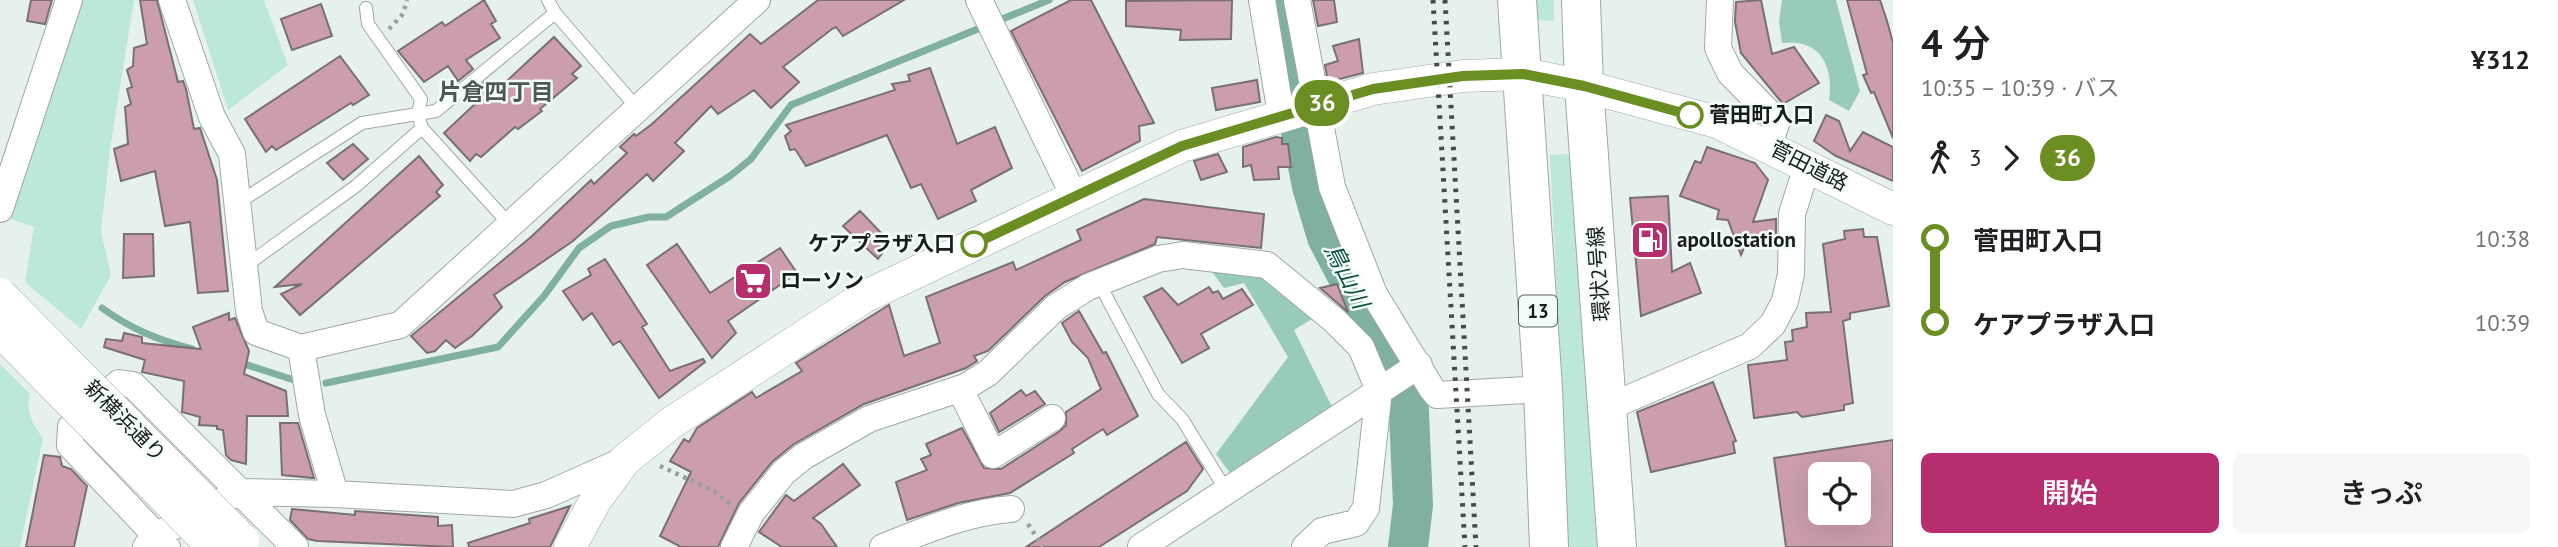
<!DOCTYPE html>
<html lang="ja">
<meta charset="utf-8">
<style>
body{margin:0;font-family:"PT Sans","Noto Sans JP",sans-serif;background:#f6f6f6;color:#202124;height:100vh;display:flex;flex-direction:column;font-size:26px;white-space:nowrap}
*{box-sizing:border-box;margin:0}
p{font-size:23px;color:#757577}
.icon{flex:none;width:38px;height:38px;fill:none;stroke:currentColor;stroke-width:2;stroke-linecap:round;stroke-linejoin:round}
.map{position:relative;flex:1;overflow:hidden}
.panel{display:flex;flex-direction:column;background:#fff;width:665px}
.panel>*{flex:none}
.badge{padding:0 14px;border-radius:23px;font-size:24px;line-height:46px}
.tools{position:absolute;left:1808px;top:462px;display:grid;gap:14px}
.tools a{display:grid;place-items:center;width:63px;height:63px;border-radius:10px;background:#fff;box-shadow:0 7px 28px #0002;font-size:35px}
.map>.badge{position:absolute;translate:-50% -50%;box-shadow:0 0 0 4px #fff}
.legs{display:flex;align-items:center;gap:10px;height:77px;padding:0 28px;font-size:23px}
.legs p{margin-inline-start:auto}
.overview{display:flex;align-items:center;justify-content:space-between;height:119px;padding:0 28px}
h1{font-size:38px;font-weight:600;line-height:52px}
.primary-button{display:flex;gap:14px;margin-top:auto;padding:14px 28px}
.primary-button a{flex:1;height:80px;border-radius:10px;background:#b62e6d;color:#fff;font-size:28px;font-weight:600;line-height:80px;text-align:center}
.primary-button a+a{background:#f6f6f6;color:#202124}
ul{padding:0 28px;list-style:none}
li{display:flex;align-items:center;gap:24px;height:84px;font-size:26px}
li i{display:grid;place-items:center;width:10px;height:100%;margin:0 9px;background:currentColor}
li i::after{content:'';width:18px;height:18px;margin:-9px;border:5px solid;border-radius:50%;background:#fff}
li p{margin-inline-start:auto}
li:first-child i{background:linear-gradient(#0000 50%,currentColor 0)}
li:last-child i{background:linear-gradient(currentColor 50%,#0000 0)}
main{display:flex;flex:1;min-height:0}
.map>svg:first-child{display:block}
.green{fill:#bbe8d9}
.forest{fill:#99cbbb}
.lines{fill:none;stroke-linecap:round;stroke-linejoin:round}
.stream{stroke:#7fb0a1;stroke-width:7}
.river{stroke:#7fb0a1;stroke-width:40}
.building{fill:#cc9ead;stroke:#787072;stroke-width:2;fill-rule:evenodd}
.service-casing{stroke:#9fa8a5;stroke-width:14}
.minor-casing{stroke:#9fa8a5;stroke-width:28}
.tertiary-casing{stroke:#9fa8a5;stroke-width:33}
.primary-casing{stroke:#9fa8a5;stroke-width:40}
.path{stroke:#98a09d;stroke-width:4.5;stroke-dasharray:3.5 5;stroke-linecap:butt}
.service{stroke:#fff;stroke-width:12}
.minor{stroke:#fff;stroke-width:26}
.tertiary{stroke:#fff;stroke-width:32}
.primary{stroke:#fff;stroke-width:38}
.rail{stroke:#464b49;stroke-width:5;stroke-dasharray:3.5 7;stroke-linecap:butt}
.tertiary-bridge-casing{stroke:#9fa8a5;stroke-width:33;stroke-linecap:butt}
.tertiary-bridge{stroke:#fff;stroke-width:32}
.line-1-casing{stroke:#fff;stroke-width:16}
.line-1{stroke:#6b8e23;stroke-width:10}
.stop-1-dot{fill:#fff;stroke:#6b8e23;stroke-width:3.5}
.labels{text-anchor:middle;stroke-width:5;stroke-linejoin:round;paint-order:stroke}
.shield{fill:#f3fdfa;stroke:#5a605e;stroke-width:2}
.shield-label{font-size:19px;font-weight:bold;fill:#191d1b}
.stop-label{font-size:21px;font-weight:bold;fill:#191d1b;stroke:#f3fdfa;text-anchor:start}
.street-label{font-size:21px;fill:#191d1b;stroke:#f3fdfa}
.poi-label{font-size:21px;font-weight:bold;fill:#191d1b;stroke:#f3fdfa;text-anchor:start}
.neighbourhood-label{font-size:23px;font-weight:bold;fill:#505855;stroke:#f3fdfa}
.water-label{font-size:23px;font-style:italic;fill:#0c5041;stroke:#f3fdfa}
</style>
<main>
<div class="map">
<svg width="1893" height="547" viewBox="0 0 1893 547">
<rect width="100%" height="100%" fill="#e6f0ec"/>
<!-- green -->
<path class="green" d="M75 0H134L110 149 101 232 111 275 81 329 25 282 34 227 11 219Z
M193 0H264L288 65 228 110Z
M1533 0H1554V21L1533 20Z
M1572 154 1597 547H1563L1562 397 1550 155Z
M0 364 30 394C24 408 34 427 43 438L20 547H0Z"/>
<!-- forest -->
<path class="forest" d="M1782 0H1836L1860 91 1849 111 1829 100C1834 66 1820 38 1782 43L1779 22Z
M1207 265 1275 279 1317 316 1294 330 1332 407 1230 473 1216 454 1288 357 1244 283 1224 288Z"/>
<g class="lines">
<!-- stream -->
<path class="stream" d="M102 308C131 329 158 340 192 349
M238 362 297 381
M326 383 498 347 544 296 579 248 611 226 649 217H666L730 176 751 159 791 105 1049 0"/>
<!-- river -->
<path class="river" d="M1278 0 1279 21 1312 186 1327 237 1408 391 1413 505 1408 547"/>
</g>
<!-- building -->
<path class="building" d="M31 0H52L45 24 27 21Z
M140 0H157L178 82 183 81 186 89 194 129 200 128 217 180 228 291 198 293 190 222 165 226 155 171 121 181 114 149 128 144 125 107 131 104 127 89 132 87 127 70 133 66 134 48 147 44Z
M484 0 496 21 491 24 500 38 466 60 473 69 458 81 448 66 424 82 398 51 442 22 445 26Z
M818 0H904L843 36 836 27 832 29 783 67 799 82 771 108 754 90 718 114 711 106 675 143 684 151 653 181 647 174 573 241 494 295 502 307 472 336 455 348 446 340 435 351 427 353 411 336 531 237 591 180 594 184 627 153 620 147 634 134 636 136 652 124 750 34 761 44Z
M1071 0H1091L1154 123 1139 126 1140 141 1082 171 1011 31Z
M1232 0 1231 39 1180 40 1181 30 1126 26V1Z
M1313 0H1334L1337 22 1318 26Z
M1761 0 1772 54 1794 47 1819 83 1783 104 1741 53 1735 22 1736 2Z
M1847 0H1880L1887 21 1893 43V138L1874 92 1871 93 1863 75 1867 74Z
M321 4 332 36 292 50 281 19Z
M554 37 581 66 572 74 577 78 540 109 542 111 518 129 515 127 481 157 476 154 470 161 444 133 475 104 468 96 485 82 494 93Z
M1359 39 1363 73 1328 82 1325 65 1338 61 1333 46Z
M340 56 369 95 353 105 351 103 276 150 272 146 266 152 245 119Z
M930 68 957 144 995 127 1012 168 971 190 976 201 938 219 921 184 911 188 887 135 806 166 795 149 790 150 785 136 791 131 786 125 895 90 892 84 910 81 908 75Z
M1257 80 1260 102 1216 110 1212 88Z
M1826 115 1839 121 1850 151 1863 132 1893 147V181L1836 156 1814 141Z
M1276 137 1282 138V144H1288L1291 167H1278L1279 179 1254 180 1251 165 1243 167V147Z
M353 144 368 159 343 180 327 163Z
M1707 147 1755 163 1768 180 1753 222 1776 219V244L1744 248 1741 255 1728 220 1717 219 1719 210 1680 196 1695 161 1701 163Z
M1218 154 1227 172 1201 180 1194 161Z
M419 156 443 185 436 192 440 196 300 315 281 294 302 284 275 287Z
M1668 196 1672 272 1690 263 1701 293 1641 316 1630 198Z
M1144 199 1264 214 1261 248 1157 237 1155 244 1065 282 1045 296 988 351 974 356 977 361 966 368 864 404 794 444 772 462 739 503 718 547H681L660 536 691 472 670 461 684 439 689 442 697 428 752 392 756 398 802 371 796 363 889 305 904 356 940 343 926 297 1013 262 1016 270 1081 240 1077 230Z
M860 211 890 242 878 259 843 226Z
M1863 229 1864 237H1877L1889 306 1850 313V319L1843 321 1853 403 1844 405V410L1802 417 1797 412 1754 418 1748 365 1787 360 1785 342 1793 341 1792 330 1807 327 1806 313 1831 312 1823 244 1845 239 1844 231Z
M124 234H153L154 276 123 278Z
M677 244 710 293 780 248 797 273 728 321 736 333 712 358 647 265Z
M605 259 647 324 642 327 670 371 703 359 705 362 659 398 620 341 613 345 592 313 583 320 563 291 591 275 588 269Z
M1337 284 1348 312 1320 288Z
M1209 287 1213 293 1218 291 1223 299 1242 289 1253 305 1201 334 1209 348 1182 363 1144 297 1162 288 1178 305Z
M1079 311 1103 353 1106 352 1138 416 1107 435 1103 429 1072 449 1074 453 1010 493 958 503 907 520 896 482 927 470 921 459 931 455 926 444 962 428 984 468 1001 469 1060 431 1066 425V412L1101 389 1088 358 1072 342 1062 323Z
M229 313V320L235 318 249 351 244 374 286 391 288 416H247L246 464 231 460 226 455 223 430 217 429V426L199 425 200 417 182 412 184 381 142 372 145 360 104 347 106 339 122 341 124 333 142 337V343L201 349 193 327Z
M1713 382 1736 441 1733 442 1735 453 1651 472 1637 412Z
M1021 390 1026 396 1035 391 1045 404 999 432 990 413Z
M280 423H298L314 478 282 475Z
M1893 440V547H1786L1774 458ZM1820 474H1858V513H1820Z
M1186 442 1203 469 1187 491 1099 547H1026Z
M44 455 60 457 62 466 71 469 87 486 74 547H26Z
M843 464 860 485 813 518 821 524 837 547H782L759 532 786 495 794 501Z
M570 506 550 547H469L468 543 530 523 529 519Z
M292 509 355 515V511L438 517V526L452 525 453 547 317 541 308 539 290 520Z"/>
<g class="lines">
<defs>
<path id="service" d="M548 0 555 13 638 109
M366 8 368 24 421 99 418 114 422 128 510 225
M238 203 362 123 436 111 555 13
M244 267 356 186 422 128
M1099 283 1158 394 1182 419 1226 490"/>
<path id="minor" d="M172 0 212 117 232 154 249 311 256 332 301 348 400 325 757 0
M979 0 1074 196
M1262 0 1281 114
M1297 0 1332 187 1374 294 1432 389 1437 395 1543 389
M1720 0 1718 48 1730 73 1777 121 1769 145
M0 209 69 0
M301 348 312 415 335 494
M960 389 993 455 1052 418
M1609 407 1750 346 1773 324 1785 301 1791 274 1792 214 1807 166
M146 547 155 536 239 492 335 494 513 504 546 495 625 460
M167 547 70 445 71 427 119 383 133 385 295 547
M734 547 751 513 784 472 804 456 869 419 965 387 988 373 1056 307 1088 287 1158 259 1183 255 1267 265 1334 320 1361 347 1379 390 1366 508 1356 523 1322 531 1305 547
M883 547C924 531 967 512 1011 509
M1141 547 1419 365"/>
<path id="tertiary" d="M570 547 595 501 625 460 671 423 864 297 1182 146 1373 89 1463 76 1523 74 1584 86 1717 122 1893 209"/>
<path id="primary" d="M1517 0 1543 389 1549 547
M1581 0 1584 86 1617 547"/>
</defs>
<!-- service casing -->
<use href="#service" class="service-casing"/>
<!-- minor casing -->
<use href="#minor" class="minor-casing"/>
<!-- tertiary casing -->
<use href="#tertiary" class="tertiary-casing"/>
<!-- primary casing -->
<use href="#primary" class="primary-casing"/>
<!-- path -->
<path class="path" d="M389 29 403 14 407 0
M660 466 716 492 731 505
M1028 524 1043 547"/>
<!-- service -->
<use href="#service" class="service"/>
<!-- minor -->
<use href="#minor" class="minor"/>
<!-- tertiary -->
<use href="#tertiary" class="tertiary"/>
<!-- primary -->
<use href="#primary" class="primary"/>
<!-- rail -->
<path class="rail" d="M1433 0 1465 547
M1445 0 1476 547"/>
<defs>
<path id="tertiary-bridge" d="M0 294 243 540
M0 331 213 547"/>
</defs>
<!-- tertiary-bridge casing -->
<use href="#tertiary-bridge" class="tertiary-bridge-casing"/>
<!-- tertiary-bridge -->
<use href="#tertiary-bridge" class="tertiary-bridge"/>
</g>
<g class="lines">
<defs>
<path id="line-1" d="M974 244 1182 146 1373 89 1463 76 1523 74 1584 86 1690 115"/>
</defs>
<!-- line-1 casing -->
<use href="#line-1" class="line-1-casing"/>
<!-- line-1 -->
<use href="#line-1" class="line-1"/>
</g>
<!-- icons -->
<defs>
<symbol id="fuel-square" viewBox="-11 -11 22 22"><rect x="-9" y="-9" width="18" height="18" rx="4" fill="#b62e6d" stroke="#f3fdfa"/><path d="M-5.5-6h7V0h2V4h1.3V-2.5L3-4.5l.8-.8L6-3V5H2.5V1h-1V6h-7ZM-4.2-4.7v3.2H.2V-4.7Z" fill="#fff"/></symbol>
<symbol id="supermarket-square" viewBox="-11 -11 22 22"><rect x="-9" y="-9" width="18" height="18" rx="4" fill="#b62e6d" stroke="#f3fdfa"/><path d="M-6-5.5h2.5l.6 2H6L4.5 2H-2.5L-4.4-4H-6ZM-1.5 3.2a1.3 1.3 0 1 0 .1 0ZM3 3.2a1.3 1.3 0 1 0 .1 0Z" fill="#fff"/></symbol>
</defs>
<g fill-rule="evenodd">
<use href="#fuel-square" x="1628" y="218" width="44" height="44"/>
<use href="#supermarket-square" x="731" y="259" width="44" height="44"/>
</g>
<!-- markers -->
<g class="stop-1-dot">
<circle cx="1690" cy="115" r="12"/>
<circle cx="974" cy="244" r="12"/>
</g>
<g class="labels">
<!-- shield labels -->
<rect class="shield" x="1519" y="295.5" width="38" height="31" rx="5"/>
<g class="shield-label">
<text x="1538" y="318">13</text>
</g>
<!-- stop labels -->
<g class="stop-label">
<text x="1709" y="122">菅田町入口</text>
<text x="955" y="251" text-anchor="end">ケアプラザ入口</text>
</g>
<!-- street labels -->
<g class="street-label">
<text transform="translate(1809 166) rotate(27)" y="7">菅田道路</text>
<text transform="translate(1599 274) rotate(-94)" y="7">環状2号線</text>
<text transform="translate(125 421) rotate(45)" y="7">新横浜通り</text>
</g>
<!-- poi labels -->
<g class="poi-label">
<text x="1677" y="247">apollostation</text>
<text x="780" y="288">ローソン</text>
</g>
<!-- neighbourhood labels -->
<g class="neighbourhood-label">
<text x="496" y="100">片倉四丁目</text>
</g>
<!-- water labels -->
<g class="water-label">
<text transform="translate(1347 276) rotate(63)" y="8">鳥山川</text>
</g>
</g>
</svg>
<div class="tools">
<a><svg class="icon" aria-label="locate" viewBox="0 0 24 24"><circle cx="12" cy="12" r="6"/><path d="M12 2v4M12 18v4M2 12h4M18 12h4"/></svg></a>
</div>
<b class="badge" style="left:1322px;top:103px;background:#6b8e23;color:#fff">36</b>
</div>
<section class="panel">
<div class="overview"><div><h1>4 分</h1><p>10:35 – 10:39 · バス</p></div><b>¥312</b></div>
<div class="legs"><svg class="icon" aria-label="walk" viewBox="0 0 24 24"><circle cx="13" cy="4" r="2"/><path d="M13 8l-2 6 4 7M11 14l-3 7M7 12l3-4h3l4 4"/></svg>3<svg class="icon" aria-label="forward" viewBox="0 0 24 24"><path d="M9 5l7 7-7 7"/></svg><b class="badge" style="background:#6b8e23;color:#fff">36</b></div>
<ul>
<li><i style="color:#6b8e23"></i><b>菅田町入口</b><p>10:38</p></li>
<li><i style="color:#6b8e23"></i><b>ケアプラザ入口</b><p>10:39</p></li>
</ul>
<div class="primary-button"><a>開始</a><a>きっぷ</a></div>
</section>
</main>
